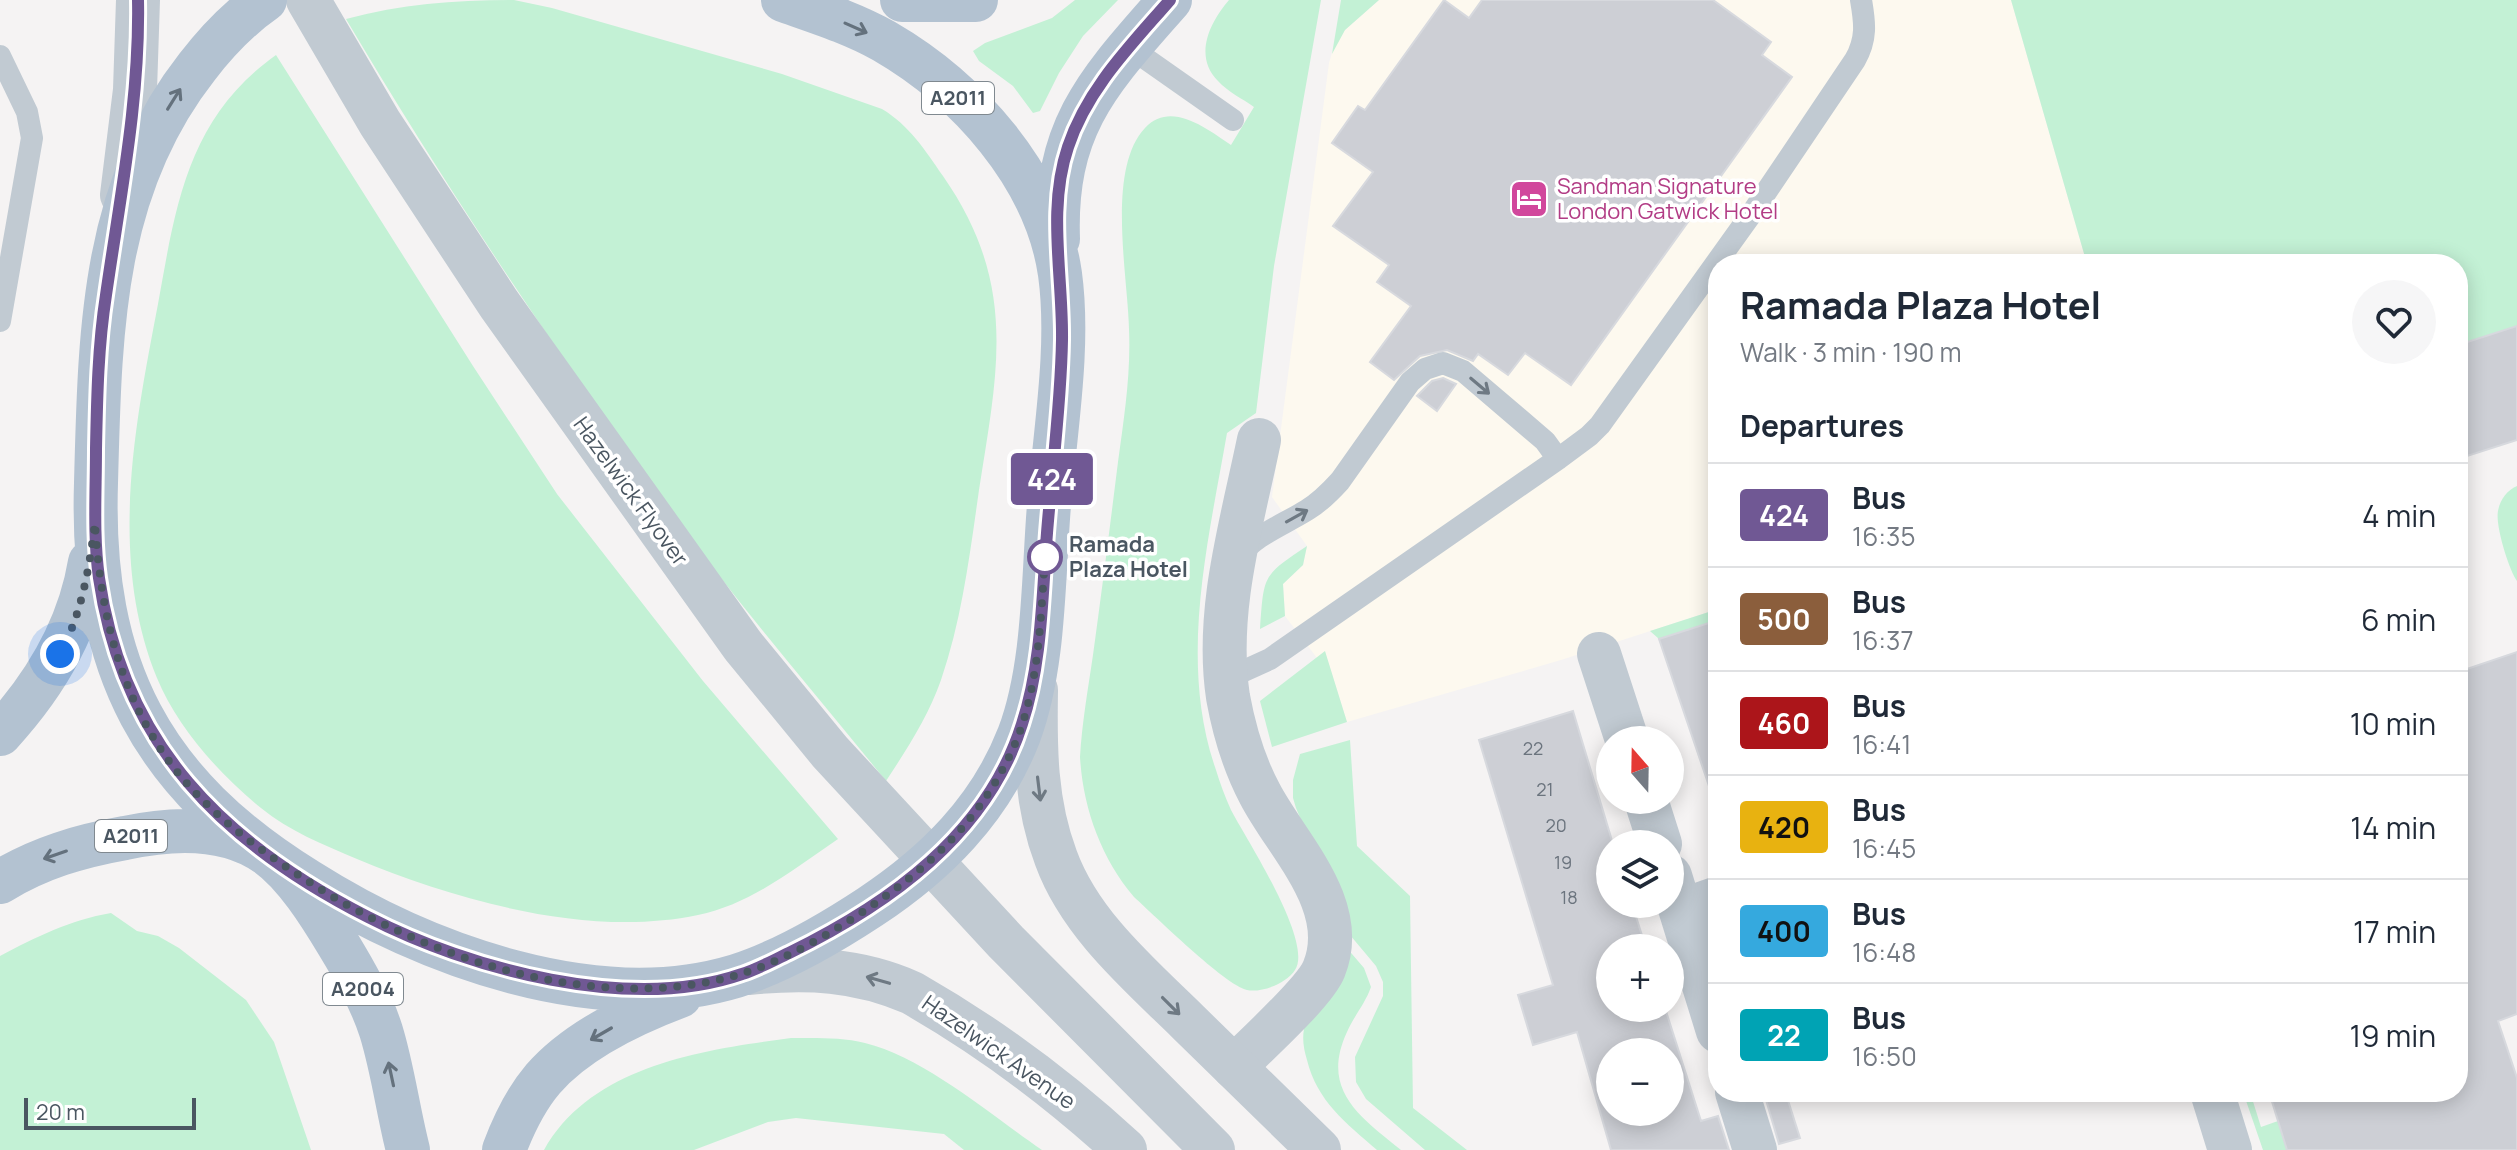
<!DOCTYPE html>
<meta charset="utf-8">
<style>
body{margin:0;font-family:Manrope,sans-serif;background:#f6f6f7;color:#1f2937;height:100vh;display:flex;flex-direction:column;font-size:30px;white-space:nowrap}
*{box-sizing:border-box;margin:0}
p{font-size:26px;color:#747a83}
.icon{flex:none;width:44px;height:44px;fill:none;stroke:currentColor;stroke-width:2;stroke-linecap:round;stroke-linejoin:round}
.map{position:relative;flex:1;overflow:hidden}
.details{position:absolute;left:1708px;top:254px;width:760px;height:848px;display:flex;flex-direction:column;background:#fff;border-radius:32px;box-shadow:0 4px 20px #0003}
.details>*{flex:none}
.badge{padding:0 16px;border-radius:6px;font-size:28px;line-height:52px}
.needle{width:52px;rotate:340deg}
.buttons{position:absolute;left:1596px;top:726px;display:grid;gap:16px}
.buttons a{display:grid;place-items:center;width:88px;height:88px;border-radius:50%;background:#fff;box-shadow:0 4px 20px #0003;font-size:40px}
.scale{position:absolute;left:24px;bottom:20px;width:172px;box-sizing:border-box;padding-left:8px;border:4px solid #4a5661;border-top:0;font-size:22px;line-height:28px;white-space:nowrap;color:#4a5661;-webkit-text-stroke:6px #fff;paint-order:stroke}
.you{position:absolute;width:40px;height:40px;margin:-20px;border:6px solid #fff;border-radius:50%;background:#1a73e8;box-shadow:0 0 0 12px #1a73e833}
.map>.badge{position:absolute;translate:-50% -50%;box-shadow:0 0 0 4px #fff}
h2{padding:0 32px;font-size:30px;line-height:72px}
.round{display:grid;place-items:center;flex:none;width:84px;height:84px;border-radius:42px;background:#f6f6f7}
.head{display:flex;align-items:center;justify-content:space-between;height:136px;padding:0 32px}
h1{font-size:38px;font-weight:700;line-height:60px}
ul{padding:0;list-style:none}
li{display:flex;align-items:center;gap:24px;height:104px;padding:0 32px;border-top:2px solid #e0e1e3}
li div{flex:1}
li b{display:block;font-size:30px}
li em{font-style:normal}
li .badge{min-width:88px;font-weight:700;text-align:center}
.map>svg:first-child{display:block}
.commercial{fill:#fdf9ef}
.green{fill:#c3f1d5}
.building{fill:#cdcfd5;stroke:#d7d9de;stroke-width:2;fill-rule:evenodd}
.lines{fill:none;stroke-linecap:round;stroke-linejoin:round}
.service{stroke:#c1cad2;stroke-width:22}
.minor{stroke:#c1cad2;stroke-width:44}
.tertiary{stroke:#c1cad2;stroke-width:44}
.primary{stroke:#b3c2d1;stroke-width:44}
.oneway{stroke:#64717d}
.oneway2{stroke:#6e7983}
.line-casing{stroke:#fff;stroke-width:18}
.line{stroke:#705894;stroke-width:12}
.walk{stroke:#4a5661;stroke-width:8;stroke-dasharray:0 14.4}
.stop-dot{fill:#fff;stroke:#705894;stroke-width:4}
.labels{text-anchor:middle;stroke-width:7;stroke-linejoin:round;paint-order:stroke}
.number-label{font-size:18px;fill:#6b747e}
.shield{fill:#fff;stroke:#808990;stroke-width:2}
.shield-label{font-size:20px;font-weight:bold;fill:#4a5661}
.hotel-label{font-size:22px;fill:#b23c85;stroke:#fff;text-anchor:start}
.street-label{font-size:22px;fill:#4a5661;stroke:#fff}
.stop-label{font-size:22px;font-weight:bold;fill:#4a5661;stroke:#fff;text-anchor:start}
</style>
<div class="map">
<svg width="2517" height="1150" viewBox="0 0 2517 1150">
<rect width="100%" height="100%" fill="#f5f3f3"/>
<!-- commercial -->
<path class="commercial" d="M1379 0H2011L2087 264H1718V609L1561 660 1347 722 1325 652 1317 658 1285 616 1283 584 1303 565 1307 546 1272 497 1329 63 1334 46 1345 30Z"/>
<!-- green -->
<path class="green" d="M514 0 552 8 782 74 882 109C909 125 925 150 943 176 1018 284 998 369 979 490 970 553 962 619 941 680 928 717 907 749 886 781 814 692 738 604 670 511 556 351 446 188 346 19 402 4 456 0 514 0Z
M1075 0H1118L1083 36 1059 73 1040 111 1033 113 1013 86 979 61 973 51 985 43 1052 18Z
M1229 0H1321L1274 266 1256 413 1227 433C1208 543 1178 661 1216 770 1220 783 1225 797 1231 810 1245 837 1314 942 1295 970 1287 983 1262 993 1247 990 1225 985 1155 916 1134 897 1101 858 1083 808 1080 757 1082 723 1088 689 1093 655 1102 590 1110 526 1118 462 1124 418 1131 374 1129 329 1128 277 1106 169 1145 128 1171 100 1207 129 1231 145L1254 107C1243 99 1228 92 1218 81 1193 56 1210 22 1229 0Z
M1341 0H1379L1345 30 1332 54Z
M2011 0H2517V326L2458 345V264H2087Z
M276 55 473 366 557 494 703 681 838 839C794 869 751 904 698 915 589 938 458 901 357 859 324 845 289 831 261 808 220 775 177 727 157 678 108 558 135 425 158 304 176 204 188 118 276 55Z
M2517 486V581C2509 570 2495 525 2498 511 2500 500 2507 490 2517 486Z
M1307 546 1303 565 1283 584 1285 616 1260 629C1264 575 1262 576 1307 546Z
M1718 609V620L1659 639 1650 631Z
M1325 651 1347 722 1272 747 1260 701Z
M1350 740 1357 846 1410 896 1413 1108 1467 1150H1425L1366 1099 1356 1082 1355 1057 1383 996V982L1376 966 1350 935 1349 913 1341 891 1309 839 1296 808 1293 798V780L1300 754Z
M111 913 137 931 158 936 179 948 246 1000 274 1042 311 1150H0V956C36 937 70 920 111 913Z
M1346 947 1364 968 1371 987C1365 1004 1354 1016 1347 1032 1320 1090 1360 1117 1401 1150H1377C1346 1123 1317 1101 1307 1060 1304 1050 1302 1040 1304 1029 1310 1007 1335 969 1346 947Z
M791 1038C816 1038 841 1037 865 1043 925 1058 991 1115 1042 1150H964L944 1134 796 1118 768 1122 694 1150H544C592 1065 703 1050 791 1038Z
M2243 1092H2250L2261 1127 2278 1121 2287 1150H2263Z"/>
<!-- building -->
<path class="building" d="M1444 0 1469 18 1482 0H1713L1771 42 1762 55 1792 77 1571 385 1525 353 1508 375 1478 354 1473 361 1447 350 1420 356 1394 380 1370 362 1411 306 1377 282 1389 265 1333 226 1373 172 1332 143 1358 106 1365 110Z
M2517 326V440L2458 459V345Z
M1443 378 1456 384 1437 411 1417 396 1432 381Z
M1718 620V788L1710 789 1659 639Z
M2517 652V1014L2498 1021 2517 1078V1150H2287L2269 1092H2458V672Z
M1573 711 1613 844H1610V904H1632L1646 948H1610V1008H1665L1701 1121 1718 1116 1729 1150H1611L1577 1032 1533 1045 1518 995 1553 985 1479 740ZM1610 1052H1670V1112H1610Z
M1786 1094 1800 1138 1779 1144 1766 1100Z"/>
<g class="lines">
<!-- service -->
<path class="service" d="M1129 47 1233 120
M0 56 27 112 32 138 0 321
M1238 557C1255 535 1283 525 1307 510 1319 503 1330 492 1340 481L1410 382 1425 369 1443 363 1463 371 1545 441 1558 459
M1226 679 1270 659 1558 459 1589 436 1600 425 1752 213 1855 60C1867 39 1865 23 1861 0"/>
<!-- minor -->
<path class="minor" d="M1599 654 1627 740
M1646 800 1660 844
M1670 876 1718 1031
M1681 911 1718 898
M1234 1067C1254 1047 1315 992 1324 969 1350 905 1287 846 1260 794 1244 764 1234 730 1228 697 1215 611 1242 523 1259 440
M1737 1092 1755 1150
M2212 1092 2230 1150"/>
<!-- tertiary -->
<path class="tertiary" d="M308 0 380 123 499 304 743 646 830 752 1006 942 1213 1150
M122 195 135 90 138 0
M1036 690C1035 747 1035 803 1056 858 1080 924 1139 974 1188 1022 1232 1065 1275 1107 1319 1150
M748 973C806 967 858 969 912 993 989 1037 1060 1090 1125 1150"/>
<!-- primary -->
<path class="primary" d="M265 0C239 18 217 41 197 67 101 189 100 334 96 483 90 667 151 784 308 881 425 955 597 1018 736 976 783 961 829 934 870 907 935 864 990 810 1019 735 1045 666 1043 578 1049 505 1055 431 1070 347 1060 274 1046 176 967 89 884 41 852 23 817 12 783 0
M902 0H976
M1058 239C1054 125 1100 80 1170 0
M0 734C45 685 79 629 90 562
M0 882C39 858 80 846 125 838 171 828 226 825 267 854 295 874 320 914 338 944 355 972 371 1000 381 1031 393 1070 398 1111 408 1150
M504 1150C513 1126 526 1099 543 1079 577 1040 632 1014 680 996"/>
</g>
<!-- one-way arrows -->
<defs><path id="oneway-shaft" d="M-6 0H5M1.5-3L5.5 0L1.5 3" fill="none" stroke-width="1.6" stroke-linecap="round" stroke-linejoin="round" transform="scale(2)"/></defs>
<g class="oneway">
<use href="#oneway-shaft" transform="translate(856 28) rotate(24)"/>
<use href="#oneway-shaft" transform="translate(174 99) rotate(-58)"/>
<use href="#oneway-shaft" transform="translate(55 855) rotate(161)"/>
<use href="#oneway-shaft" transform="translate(601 1034) rotate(150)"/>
<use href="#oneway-shaft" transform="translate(391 1074) rotate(-102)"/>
</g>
<g class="oneway2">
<use href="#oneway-shaft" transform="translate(1480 386) rotate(40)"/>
<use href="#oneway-shaft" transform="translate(1297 516) rotate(-29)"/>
<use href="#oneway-shaft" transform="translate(1039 789) rotate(83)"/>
<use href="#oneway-shaft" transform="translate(878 980) rotate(-164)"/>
<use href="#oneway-shaft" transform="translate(1171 1006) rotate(45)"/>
</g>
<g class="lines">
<defs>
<path id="line" d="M138 0C140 99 120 197 106 295 98 346 97 398 96 449 96 493 93 535 99 578 123 745 223 843 368 917 469 969 630 1013 742 974 758 969 774 960 789 953 889 904 987 835 1022 724 1042 664 1042 596 1047 533 1052 469 1061 404 1062 340 1063 276 1047 209 1068 147 1087 89 1131 45 1170 0"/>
</defs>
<!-- line casing -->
<use href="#line" class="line-casing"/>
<!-- line -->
<use href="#line" class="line"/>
<!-- walk -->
<path class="walk" d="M60 654C82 613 89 569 95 523 100 606 117 687 166 757 204 811 259 850 314 885 431 960 599 1015 737 975 780 963 830 934 867 909 925 870 974 826 1006 763 1039 701 1040 626 1045 557"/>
</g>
<!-- icons -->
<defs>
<symbol id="hotel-square" viewBox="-11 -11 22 22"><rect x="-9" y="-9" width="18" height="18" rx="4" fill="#d1479c" stroke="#fff"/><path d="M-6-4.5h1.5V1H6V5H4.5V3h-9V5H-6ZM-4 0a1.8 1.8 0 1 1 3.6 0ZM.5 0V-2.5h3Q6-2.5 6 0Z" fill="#fff"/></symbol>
</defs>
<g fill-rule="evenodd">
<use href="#hotel-square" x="1507" y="177" width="44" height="44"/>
</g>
<!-- markers -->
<circle class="stop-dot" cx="1045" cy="557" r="16"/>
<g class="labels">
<!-- number labels -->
<g class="number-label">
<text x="1533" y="755">22</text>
<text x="1545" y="796">21</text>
<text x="1556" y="832">20</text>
<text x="1563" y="869">19</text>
<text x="1569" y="904">18</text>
</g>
<!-- shield labels -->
<g class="shield">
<rect x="922" y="82" width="72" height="32" rx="6"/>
<rect x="95" y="820" width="72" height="32" rx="6"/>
<rect x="323" y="973" width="80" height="32" rx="6"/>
</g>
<g class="shield-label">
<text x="958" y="105">A2011</text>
<text x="131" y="843">A2011</text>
<text x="363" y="996">A2004</text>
</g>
<!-- hotel labels -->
<g class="hotel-label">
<text x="1557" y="194">Sandman Signature<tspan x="1557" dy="25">London Gatwick Hotel</tspan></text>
</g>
<!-- street labels -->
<g class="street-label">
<text transform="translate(631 491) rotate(54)" y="8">Hazelwick Flyover</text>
<text transform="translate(999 1052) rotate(35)" y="8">Hazelwick Avenue</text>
</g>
<!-- stop labels -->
<g class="stop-label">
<text x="1069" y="552">Ramada<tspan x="1069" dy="25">Plaza Hotel</tspan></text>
</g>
</g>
</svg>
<div class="buttons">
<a><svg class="needle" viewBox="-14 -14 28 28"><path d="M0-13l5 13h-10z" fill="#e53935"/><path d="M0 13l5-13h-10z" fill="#747a83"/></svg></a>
<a><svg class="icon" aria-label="layers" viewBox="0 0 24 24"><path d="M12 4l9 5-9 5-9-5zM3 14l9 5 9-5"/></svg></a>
<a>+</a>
<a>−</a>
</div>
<div class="scale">20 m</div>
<div class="you" style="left:60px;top:654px"></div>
<b class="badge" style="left:1052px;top:479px;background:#705894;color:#fff">424</b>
<section class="details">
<div class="head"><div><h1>Ramada Plaza Hotel</h1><p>Walk · 3 min · 190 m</p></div><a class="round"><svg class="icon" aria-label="heart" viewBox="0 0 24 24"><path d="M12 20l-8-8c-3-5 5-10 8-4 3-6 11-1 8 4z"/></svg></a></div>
<h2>Departures</h2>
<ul>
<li><span class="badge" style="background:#705894;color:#fff">424</span><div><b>Bus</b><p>16:35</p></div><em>4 min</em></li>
<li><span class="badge" style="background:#8b5e3c;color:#fff">500</span><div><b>Bus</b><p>16:37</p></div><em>6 min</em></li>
<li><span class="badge" style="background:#ac151a;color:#fff">460</span><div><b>Bus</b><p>16:41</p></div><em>10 min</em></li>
<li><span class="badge" style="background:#e8b210;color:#111">420</span><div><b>Bus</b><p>16:45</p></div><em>14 min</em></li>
<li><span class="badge" style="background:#35a9de;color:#111">400</span><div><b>Bus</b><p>16:48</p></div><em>17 min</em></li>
<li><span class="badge" style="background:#00a3b4;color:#fff">22</span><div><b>Bus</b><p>16:50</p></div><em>19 min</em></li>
</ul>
</section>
</div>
